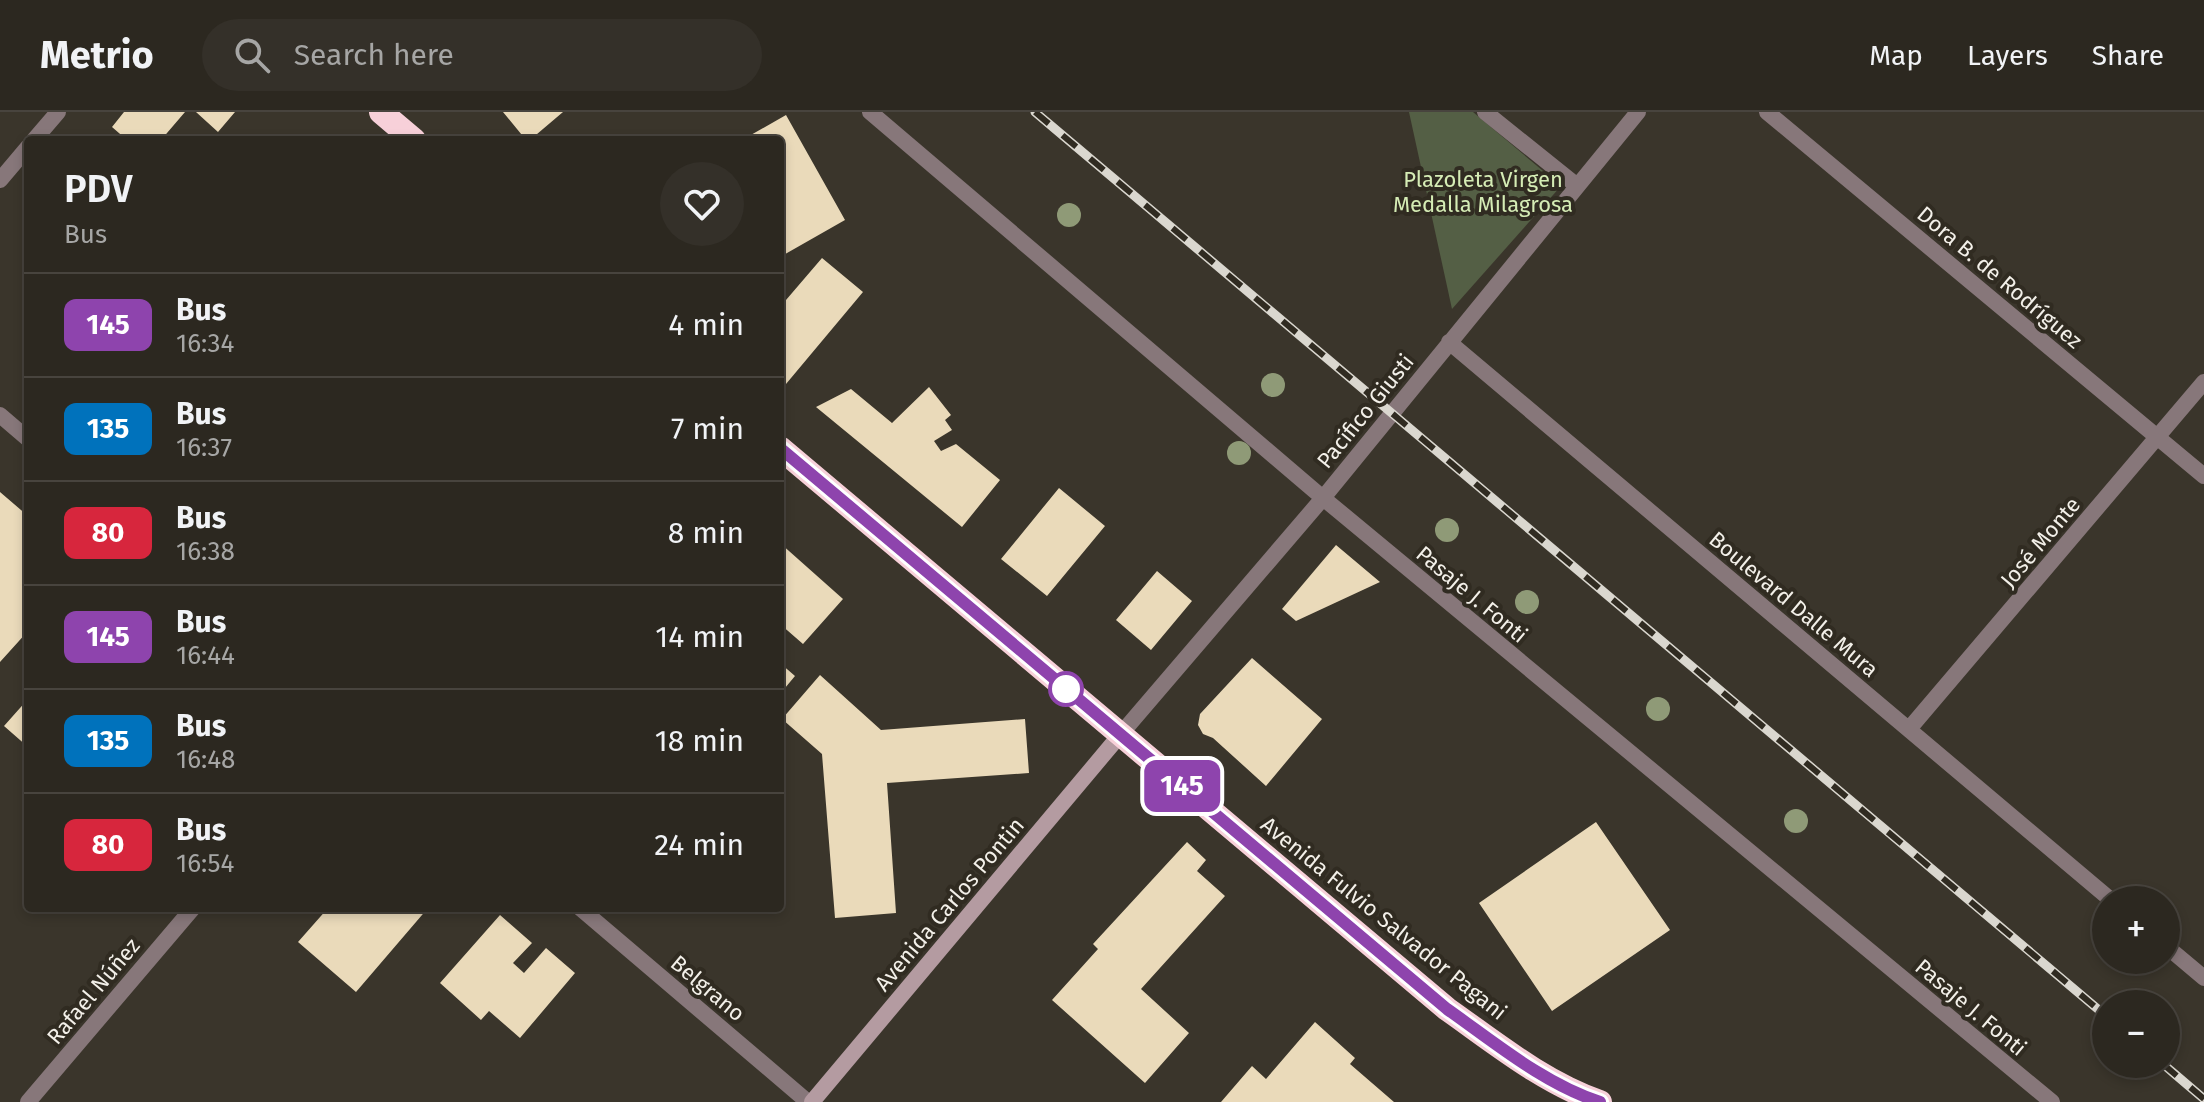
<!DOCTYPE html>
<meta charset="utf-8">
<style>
body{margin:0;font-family:"Fira Sans",sans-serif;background:#343029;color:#f1f3f6;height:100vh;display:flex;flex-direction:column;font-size:30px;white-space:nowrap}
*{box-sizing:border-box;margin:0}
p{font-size:26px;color:#a6a6a5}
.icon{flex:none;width:44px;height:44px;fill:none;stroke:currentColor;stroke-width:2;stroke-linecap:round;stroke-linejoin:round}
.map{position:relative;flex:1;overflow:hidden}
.panel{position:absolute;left:24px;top:24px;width:760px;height:776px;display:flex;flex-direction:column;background:#2c2820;border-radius:8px;box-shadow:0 4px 12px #0003,0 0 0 2px #48443e}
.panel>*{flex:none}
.badge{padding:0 16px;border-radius:12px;font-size:28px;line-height:52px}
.fabs{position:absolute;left:2092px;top:774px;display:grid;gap:16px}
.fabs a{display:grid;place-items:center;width:88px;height:88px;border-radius:50%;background:#2c2820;box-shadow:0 4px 12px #0003,0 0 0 2px #48443e;font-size:40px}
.map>.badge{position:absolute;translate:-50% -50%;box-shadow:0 0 0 4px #fff}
.round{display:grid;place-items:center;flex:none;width:84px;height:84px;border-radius:42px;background:#343029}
.summary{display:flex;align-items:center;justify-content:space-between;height:136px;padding:0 40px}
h1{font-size:38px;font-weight:600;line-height:60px}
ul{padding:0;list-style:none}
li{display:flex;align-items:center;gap:24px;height:104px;padding:0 40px;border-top:2px solid #48443e}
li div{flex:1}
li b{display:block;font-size:30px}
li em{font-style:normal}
li .badge{min-width:88px;font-weight:700;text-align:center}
header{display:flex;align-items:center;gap:48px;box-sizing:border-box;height:112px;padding:0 40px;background:#2c2820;border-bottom:2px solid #48443e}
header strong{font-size:38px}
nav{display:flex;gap:44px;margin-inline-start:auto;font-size:28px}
.search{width:560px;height:72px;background:#343029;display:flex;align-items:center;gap:20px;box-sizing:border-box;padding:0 28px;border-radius:44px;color:#a6a6a5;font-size:30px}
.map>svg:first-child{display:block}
.green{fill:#545f45}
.building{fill:#eadaba}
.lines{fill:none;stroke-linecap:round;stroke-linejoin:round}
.street{stroke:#87777a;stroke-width:16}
.secondary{stroke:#b49ba1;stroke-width:16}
.highway{stroke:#f7d0d9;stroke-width:24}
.rail-casing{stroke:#dad7cf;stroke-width:9}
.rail{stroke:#302b21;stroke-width:6;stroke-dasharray:18;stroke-linecap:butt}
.tree{fill:#8f9a77}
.line-casing{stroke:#fff;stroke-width:18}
.line{stroke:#8e44ad;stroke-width:12}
.stop-dot{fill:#fff;stroke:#8e44ad;stroke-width:4}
.labels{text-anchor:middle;stroke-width:8;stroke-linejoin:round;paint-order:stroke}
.park-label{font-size:22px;fill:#d5ecb5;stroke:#302b21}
.street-label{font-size:22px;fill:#f3f0e9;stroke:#302b21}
</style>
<header>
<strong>Metrio</strong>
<div class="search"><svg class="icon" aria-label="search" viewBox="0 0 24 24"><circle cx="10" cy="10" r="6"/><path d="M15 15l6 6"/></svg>Search here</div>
<nav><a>Map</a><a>Layers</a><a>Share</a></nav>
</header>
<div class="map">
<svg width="2204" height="990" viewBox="0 0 2204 990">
<rect width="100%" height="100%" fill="#3a352b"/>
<!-- green -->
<path class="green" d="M1409 0H1473L1561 74 1452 197Z"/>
<!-- building -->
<path class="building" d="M124 0H185L161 28H127L112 15Z
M196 0H235L218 20Z
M503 0H563L530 28H526Z
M786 3 845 108 780 145V28H742Z
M822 146 863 180 786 272 780 267V195Z
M929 275 951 303 945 308 952 318 934 329 941 339 956 332 1000 368 962 415 816 295 851 277 892 311Z
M1059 376 1105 414 1047 484 1001 447Z
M0 380 28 404V519L0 550Z
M780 431 843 487 803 532 780 512Z
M1336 433 1380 470 1296 509 1282 497Z
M1157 459 1192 489 1151 538 1116 508Z
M1252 546 1322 607 1266 674 1213 626 1203 622 1198 613 1200 602Z
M780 551 795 564 780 582Z
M820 563 881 618 1025 607 1029 661 887 671 896 801 835 806 822 642 782 607Z
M28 587V635L4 614Z
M1596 710 1670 818 1552 899 1479 791Z
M1187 730 1206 748 1197 759 1225 784 1141 877 1189 921 1145 971 1052 888 1098 837 1093 832Z
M328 796H428L356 880 298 830Z
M500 803 532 831 513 851 524 861 546 836 575 861 520 926 489 899 481 908 440 871Z
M1315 910 1355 946 1350 952 1394 990H1221L1252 954 1266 967Z"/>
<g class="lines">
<!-- street -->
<path class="street" d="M870 0 1323 386 2052 990
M1485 0 1576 73
M1767 0 2204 364
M34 28 58 0
M0 68 28 35
M1449 230 2111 788
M0 303 28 327
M1909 617 2204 270
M1120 623 1323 386 1638 0
M580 796 808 990
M2166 834 2204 866
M28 990 193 796"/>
<!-- secondary -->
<path class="secondary" d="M812 990 1120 623"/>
<!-- highway -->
<path class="highway" d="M381 0 414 28
M780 336 1447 897C1494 930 1544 971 1600 990"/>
<defs>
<path id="rail" d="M1035 0 2106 904
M2163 952 2204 987"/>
</defs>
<!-- rail casing -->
<use href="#rail" class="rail-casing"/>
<!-- rail -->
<use href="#rail" class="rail"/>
</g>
<!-- trees -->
<g class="tree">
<circle cx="1069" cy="103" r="12"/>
<circle cx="1273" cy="273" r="12"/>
<circle cx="1239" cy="341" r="12"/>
<circle cx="1447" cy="418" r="12"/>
<circle cx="1527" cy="490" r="12"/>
<circle cx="1658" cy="597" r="12"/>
<circle cx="1796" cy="709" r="12"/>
</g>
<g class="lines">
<defs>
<path id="line" d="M780 336 1447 897C1494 930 1544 972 1600 990"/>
</defs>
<!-- line casing -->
<use href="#line" class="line-casing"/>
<!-- line -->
<use href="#line" class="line"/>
</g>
<!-- markers -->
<circle class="stop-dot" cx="1066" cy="577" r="16"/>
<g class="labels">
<!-- park labels -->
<g class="park-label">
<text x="1483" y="75">Plazoleta Virgen<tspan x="1483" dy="25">Medalla Milagrosa</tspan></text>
</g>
<!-- street labels -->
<g class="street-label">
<text transform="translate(2000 165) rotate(40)" y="8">Dora B. de Rodríguez</text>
<text transform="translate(1365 299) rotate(-51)" y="8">Pacífico Giusti</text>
<text transform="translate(2040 430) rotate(-50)" y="8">José Monte</text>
<text transform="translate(1472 482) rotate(40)" y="8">Pasaje J. Fonti</text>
<text transform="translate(1794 492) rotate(40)" y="8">Boulevard Dalle Mura</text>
<text transform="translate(949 792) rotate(-50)" y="8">Avenida Carlos Pontin</text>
<text transform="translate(1384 806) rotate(39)" y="8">Avenida Fulvio Salvador Pagani</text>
<text transform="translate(708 876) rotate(40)" y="8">Belgrano</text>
<text transform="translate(93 879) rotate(-50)" y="8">Rafael Núñez</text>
<text transform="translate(1971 895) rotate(40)" y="8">Pasaje J. Fonti</text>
</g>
</g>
</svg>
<div class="fabs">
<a>+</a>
<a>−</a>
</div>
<b class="badge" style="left:1182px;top:674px;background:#8e44ad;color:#fff">145</b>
<section class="panel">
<div class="summary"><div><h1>PDV</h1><p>Bus</p></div><a class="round"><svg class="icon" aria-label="heart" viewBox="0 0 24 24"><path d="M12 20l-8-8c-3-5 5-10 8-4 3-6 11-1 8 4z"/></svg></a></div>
<ul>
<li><span class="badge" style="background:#8e44ad;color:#fff">145</span><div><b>Bus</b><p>16:34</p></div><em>4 min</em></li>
<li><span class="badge" style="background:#0072bc;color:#fff">135</span><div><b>Bus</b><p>16:37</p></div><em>7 min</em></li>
<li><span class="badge" style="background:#d7263d;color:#fff">80</span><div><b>Bus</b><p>16:38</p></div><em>8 min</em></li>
<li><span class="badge" style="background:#8e44ad;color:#fff">145</span><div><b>Bus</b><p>16:44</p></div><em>14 min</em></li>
<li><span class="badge" style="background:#0072bc;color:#fff">135</span><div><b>Bus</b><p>16:48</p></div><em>18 min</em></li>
<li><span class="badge" style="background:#d7263d;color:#fff">80</span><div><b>Bus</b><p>16:54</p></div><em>24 min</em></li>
</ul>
</section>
</div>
